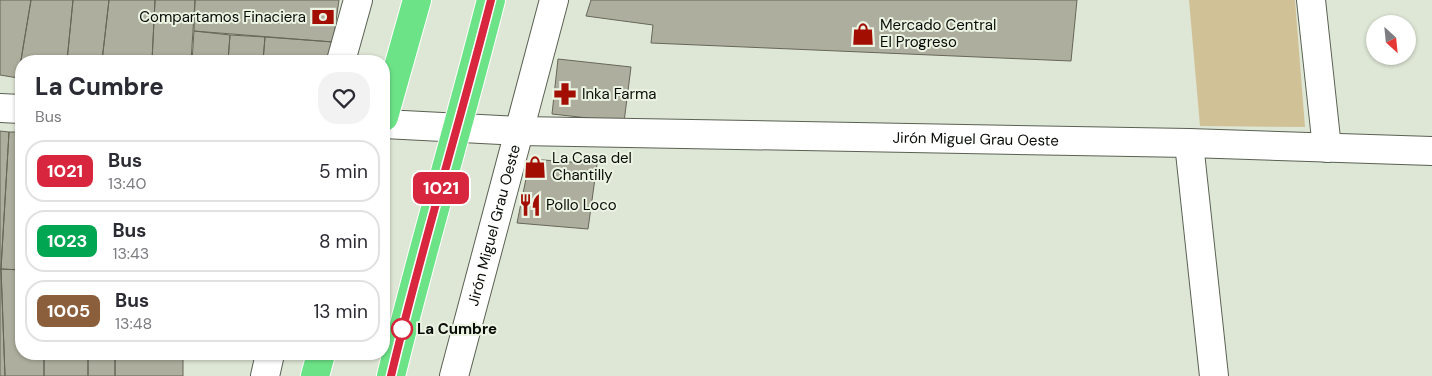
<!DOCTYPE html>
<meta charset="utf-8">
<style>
body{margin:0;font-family:"DM Sans",sans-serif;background:#f2f2f3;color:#2b2b33;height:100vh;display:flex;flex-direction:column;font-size:19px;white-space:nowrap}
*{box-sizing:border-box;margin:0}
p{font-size:16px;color:#7c7c81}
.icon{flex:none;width:28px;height:28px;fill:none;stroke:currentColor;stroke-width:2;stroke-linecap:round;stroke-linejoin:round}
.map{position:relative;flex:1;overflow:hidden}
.drawer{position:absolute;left:15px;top:55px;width:375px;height:305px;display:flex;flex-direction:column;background:#fff;border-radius:20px;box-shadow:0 1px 4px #0004}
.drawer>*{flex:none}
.badge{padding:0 10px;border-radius:8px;font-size:18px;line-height:32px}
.needle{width:32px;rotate:153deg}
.tools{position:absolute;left:1366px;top:15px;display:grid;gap:10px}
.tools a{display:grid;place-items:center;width:50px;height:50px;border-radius:50%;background:#fff;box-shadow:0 1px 4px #0004;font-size:25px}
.map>.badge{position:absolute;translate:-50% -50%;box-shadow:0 0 0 2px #fff}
.round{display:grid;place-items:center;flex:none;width:52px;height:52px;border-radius:20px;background:#f2f2f3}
.overview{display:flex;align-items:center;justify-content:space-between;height:85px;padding:0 20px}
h1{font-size:24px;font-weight:800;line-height:38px}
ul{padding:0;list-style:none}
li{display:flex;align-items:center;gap:15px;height:62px;margin:0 10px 8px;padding:0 10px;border:2px solid #e1e1e2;border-radius:20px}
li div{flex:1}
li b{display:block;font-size:19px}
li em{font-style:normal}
li .badge{min-width:55px;font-weight:700;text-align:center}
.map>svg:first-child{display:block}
.park{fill:#d1c196}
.building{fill:#adae9d;stroke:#676758}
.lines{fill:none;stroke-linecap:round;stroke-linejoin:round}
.street-casing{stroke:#5a6153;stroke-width:30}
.highway-casing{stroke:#fff;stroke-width:30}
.street{stroke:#fff;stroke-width:28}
.highway{stroke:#6de387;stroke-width:28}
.line-casing{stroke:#fff;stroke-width:11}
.line{stroke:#d7263d;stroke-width:8}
.stop-dot{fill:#fff;stroke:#d7263d;stroke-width:2.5}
.labels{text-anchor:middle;stroke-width:4;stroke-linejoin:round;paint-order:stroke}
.poi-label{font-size:15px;fill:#0a0d07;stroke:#ebf3e3;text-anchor:start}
.street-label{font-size:15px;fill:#0a0d07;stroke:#ebf3e3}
.stop-label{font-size:15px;font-weight:bold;fill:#0a0d07;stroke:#ebf3e3;text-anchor:start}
</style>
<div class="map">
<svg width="1432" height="376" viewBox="0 0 1432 376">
<rect width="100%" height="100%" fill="#dee6d5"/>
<!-- park -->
<path class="park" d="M1189 0H1295L1305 127 1200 126Z"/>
<!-- building -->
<path class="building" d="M0 0H31L18 78 0 75Z
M31 0H73L67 61H21V78H18Z
M73 0H109L102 61H67Z
M109 0H155L152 61H102Z
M155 0H195L191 61H152Z
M195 0H339L333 42 194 31Z
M591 0H1077L1071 61 651 43 653 25 586 16Z
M194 31 230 35 228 61H192Z
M230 35 265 37 263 61H228Z
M265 37 333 42 331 61H263Z
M558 59 631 67 624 122 552 114Z
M0 131 9 132 1 269H0Z
M9 132H21V270L1 269Z
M530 159 597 164 588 229 517 223Z
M0 269H1L5 376H0Z
M1 269 21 270V354H44V376H5Z
M44 354H88V376H44Z
M88 354H115V376H88Z
M115 354H183V376H115Z"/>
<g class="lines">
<defs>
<g id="street">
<path d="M1311 0 1327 148"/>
<path d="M341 61 358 0"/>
<path d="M0 108 21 109"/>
<path id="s1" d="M384 124 520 131 1189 143 1432 151"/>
<path d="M1189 143 1214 376"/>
<path d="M265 376 270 354"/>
<path id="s2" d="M454 376 554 0"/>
</g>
<path id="highway" d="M384 117 417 0
M315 376 321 354
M391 376C422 250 459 126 491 0"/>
</defs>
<!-- street casing -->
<use href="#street" class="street-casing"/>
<!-- highway casing -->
<use href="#highway" class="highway-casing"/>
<!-- street -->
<use href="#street" class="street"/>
<!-- highway -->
<use href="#highway" class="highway"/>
</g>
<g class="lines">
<defs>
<path id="line" d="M391 376C421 250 459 126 491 0"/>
</defs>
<!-- line casing -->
<use href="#line" class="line-casing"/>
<!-- line -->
<use href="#line" class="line"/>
</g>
<!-- icons -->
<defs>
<symbol id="bank-bare" viewBox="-9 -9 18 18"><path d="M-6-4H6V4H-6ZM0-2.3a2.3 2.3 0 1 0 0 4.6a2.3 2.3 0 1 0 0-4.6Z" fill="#a30e03" stroke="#ebf3e3" stroke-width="2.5" paint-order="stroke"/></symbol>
<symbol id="shop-bare" viewBox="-9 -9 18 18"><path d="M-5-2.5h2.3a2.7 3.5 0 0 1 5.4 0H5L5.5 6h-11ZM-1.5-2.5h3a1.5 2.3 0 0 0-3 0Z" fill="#a30e03" stroke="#ebf3e3" stroke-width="2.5" paint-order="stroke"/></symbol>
<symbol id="pharmacy-bare" viewBox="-9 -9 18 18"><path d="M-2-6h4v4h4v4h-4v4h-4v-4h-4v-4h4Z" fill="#a30e03" stroke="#ebf3e3" stroke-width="2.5" paint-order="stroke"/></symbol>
<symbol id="restaurant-bare" viewBox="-9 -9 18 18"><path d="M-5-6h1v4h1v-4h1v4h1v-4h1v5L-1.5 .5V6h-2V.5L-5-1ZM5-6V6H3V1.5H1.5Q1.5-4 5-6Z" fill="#a30e03" stroke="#ebf3e3" stroke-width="2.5" paint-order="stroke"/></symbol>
</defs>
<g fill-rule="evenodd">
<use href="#bank-bare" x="307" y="1" width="32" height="32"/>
<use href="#shop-bare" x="847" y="18" width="32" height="32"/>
<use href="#pharmacy-bare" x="549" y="78" width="32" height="32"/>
<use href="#shop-bare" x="519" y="151" width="32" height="32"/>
<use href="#restaurant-bare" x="514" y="189" width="32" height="32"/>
</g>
<!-- markers -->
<circle class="stop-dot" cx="402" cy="329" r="10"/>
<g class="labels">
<!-- poi labels -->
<g class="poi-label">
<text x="306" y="22" text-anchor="end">Compartamos Finaciera</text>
<text x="880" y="30">Mercado Central<tspan x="880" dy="17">El Progreso</tspan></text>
<text x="582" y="99">Inka Farma</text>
<text x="552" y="163">La Casa del<tspan x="552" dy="17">Chantilly</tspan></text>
<text x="546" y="210">Pollo Loco</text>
</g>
<!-- street labels -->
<g class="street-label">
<text dy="5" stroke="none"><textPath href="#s1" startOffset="592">Jirón Miguel Grau Oeste</textPath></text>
<text dy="5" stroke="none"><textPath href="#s2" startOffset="156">Jirón Miguel Grau Oeste</textPath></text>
</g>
<!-- stop labels -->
<g class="stop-label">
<text x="417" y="334">La Cumbre</text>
</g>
</g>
</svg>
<div class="tools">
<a><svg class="needle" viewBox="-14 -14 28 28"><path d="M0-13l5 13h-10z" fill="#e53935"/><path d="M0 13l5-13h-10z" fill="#7c7c81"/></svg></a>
</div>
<b class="badge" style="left:441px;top:188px;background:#d7263d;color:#fff">1021</b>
<section class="drawer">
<div class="overview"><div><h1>La Cumbre</h1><p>Bus</p></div><a class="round"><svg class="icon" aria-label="heart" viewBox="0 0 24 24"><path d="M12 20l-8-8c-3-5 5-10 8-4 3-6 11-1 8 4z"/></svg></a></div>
<ul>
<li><span class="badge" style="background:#d7263d;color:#fff">1021</span><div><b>Bus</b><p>13:40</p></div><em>5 min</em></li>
<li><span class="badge" style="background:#00a651;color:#fff">1023</span><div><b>Bus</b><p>13:43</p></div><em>8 min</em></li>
<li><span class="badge" style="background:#8b5e3c;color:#fff">1005</span><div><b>Bus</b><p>13:48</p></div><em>13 min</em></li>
</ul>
</section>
</div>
